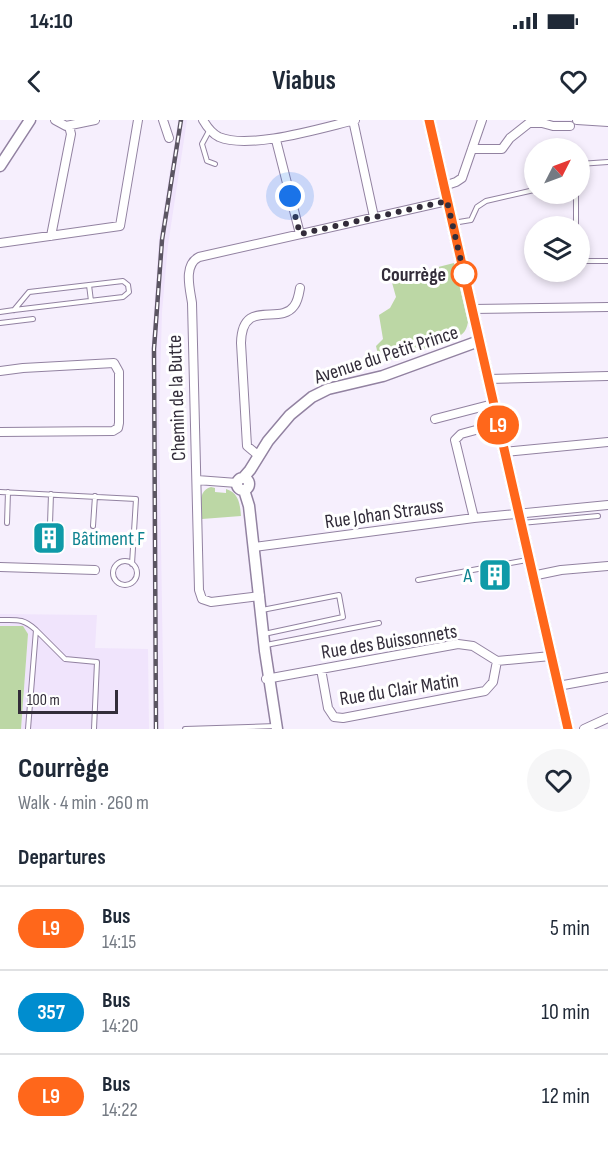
<!DOCTYPE html>
<meta charset="utf-8">
<style>
body{margin:0;font-family:"Sofia Sans Condensed",sans-serif;background:#f6f6f7;color:#1f2937;height:100vh;display:flex;flex-direction:column;font-size:22px;white-space:nowrap}
*{box-sizing:border-box;margin:0}
p{font-size:20px;color:#747a83}
.icon{flex:none;width:33px;height:33px;fill:none;stroke:currentColor;stroke-width:2;stroke-linecap:round;stroke-linejoin:round}
.map{position:relative;height:609px;overflow:hidden}
.panel{display:flex;flex-direction:column;background:#fff;flex:1}
.panel>*{flex:none}
.badge{padding:0 12px;border-radius:20px;font-size:21px;line-height:39px}
.needle{width:39px;rotate:48deg}
.fabs{position:absolute;left:524px;top:18px;display:grid;gap:12px}
.fabs a{display:grid;place-items:center;width:66px;height:66px;border-radius:50%;background:#fff;box-shadow:0 3px 9px #0003;font-size:30px}
.scale{position:absolute;left:18px;bottom:15px;width:100px;box-sizing:border-box;padding-left:6px;border:3px solid #332d3a;border-top:0;font-size:16px;line-height:21px;white-space:nowrap;color:#332d3a;-webkit-text-stroke:4px #fff;paint-order:stroke}
.you{position:absolute;width:30px;height:30px;margin:-15px;border:4px solid #fff;border-radius:50%;background:#1a73e8;box-shadow:0 0 0 9px #1a73e833}
.map>.badge{position:absolute;translate:-50% -50%;box-shadow:0 0 0 3px #fff}
h2{padding:0 18px;font-size:22px;line-height:54px}
.round{display:grid;place-items:center;flex:none;width:63px;height:63px;border-radius:32px;background:#f6f6f7}
.headline{display:flex;align-items:center;justify-content:space-between;height:102px;padding:0 18px}
h1{font-size:28px;font-weight:700;line-height:45px}
ul{padding:0;list-style:none}
li{display:flex;align-items:center;gap:18px;height:84px;padding:0 18px;border-top:2px solid #e0e1e3}
li div{flex:1}
li b{display:block;font-size:22px}
li em{font-style:normal}
li .badge{min-width:66px;font-weight:700;text-align:center}
.status{display:flex;justify-content:space-between;align-items:center;height:42px;padding:0 30px;background:#fff;direction:ltr}
.status svg{height:16px;fill:currentColor}
header{display:flex;justify-content:space-between;align-items:center;height:78px;padding:0 18px;background:#fff;font-size:27px;font-weight:700}
.map>svg:first-child{display:block}
.built{fill:#f0e4fc}
.green{fill:#bcd7a5}
.lines{fill:none;stroke-linecap:round;stroke-linejoin:round}
.lane-casing{stroke:#9282a1;stroke-width:6}
.street-casing{stroke:#9282a1;stroke-width:10}
.secondary-casing{stroke:#9282a1;stroke-width:13}
.lane{stroke:#fff;stroke-width:4}
.street{stroke:#fff;stroke-width:8}
.secondary{stroke:#fff;stroke-width:10}
.rail-casing{stroke:#5b5562;stroke-width:4.5}
.rail{stroke:#fff;stroke-width:2;stroke-dasharray:7;stroke-linecap:butt}
.line-casing{stroke:#fff;stroke-width:14}
.line{stroke:#ff671b;stroke-width:9}
.walk{stroke:#332d3a;stroke-width:6;stroke-dasharray:0 10.8}
.stop-dot{fill:#fff;stroke:#ff671b;stroke-width:3}
.labels{text-anchor:middle;stroke-width:6;stroke-linejoin:round;paint-order:stroke}
.stop-label{font-size:20px;font-weight:bold;fill:#332d3a;stroke:#fff;text-anchor:end}
.street-label{font-size:20px;fill:#332d3a;stroke:#fff}
.culture-label{font-size:20px;fill:#0d838f;stroke:#fff;text-anchor:start}
</style>
<div class="status"><b>14:10</b><svg viewBox="0 0 49 12"><path d="M0 12V9h3v3zM5 12V6h3v6zM10 12V3h3v9zM15 12V0h3v12zM26 1h20v11H26zM47 4h2v5h-2z"/></svg></div>
<header><svg class="icon" aria-label="back" viewBox="0 0 24 24"><path d="M15 5l-7 7 7 7"/></svg>Viabus<svg class="icon" aria-label="heart" viewBox="0 0 24 24"><path d="M12 20l-8-8c-3-5 5-10 8-4 3-6 11-1 8 4z"/></svg></header>
<div class="map">
<svg width="608" height="609" viewBox="0 0 608 609">
<rect width="100%" height="100%" fill="#f6effd"/>
<!-- built -->
<path class="built" d="M178 0H187L168 125 162 192 159 301 164 609H153L151 229 159 118Z
M0 494 97 495 95 528 148 529 149 609H21L28 514 23 506H0Z"/>
<!-- green -->
<path class="green" d="M454 143 468 202C466 213 462 215 452 220L380 243 376 226 383 219 379 195 390 188 396 177 391 159Z
M211 367 215 368V372L226 373V369C239 373 240 384 241 396L202 399C201 387 197 371 211 367Z
M0 506H23L28 514 21 609H0Z"/>
<g class="lines">
<defs>
<path id="lane" d="M209 11 202 24 207 41 215 44
M579 44 608 42
M453 103 471 100 477 87 486 81 534 70
M576 106V74
M579 139 582 141H608
M89 165 91 181
M0 192 14 190 123 177 129 172 128 165 123 161 29 172 14 190
M0 203 33 199
M0 372 136 379 132 444
M7 403 8 372
M521 403 598 396
M50 404 51 374
M93 406 95 376
M113 453a12 12 0 1 1 24 0a12 12 0 1 1-24 0Z
M418 460 527 440
M262 490 339 475 343 497 264 514
M0 500C17 500 23 498 36 510L28 609
M36 510 65 539 97 542 94 609
M266 525 379 503
M185 609 276 606"/>
<path id="street" d="M55 0 66 6 95 0
M163 0 169 18
M203 0C207 7 211 13 219 17 250 30 321 8 355 0
M353 0 374 97
M577 0 608 2
M276 20 300 114
M472 29H502L510 18 529 3H542L553 6H570
M444 66 456 62 462 58 482 0
M51 116 71 14 69 6
M0 123 120 106 138 0
M472 189 608 187
M0 251 23 248 114 243 119 252V303L118 308 113 311 0 312
M488 259 608 256
M435 299 493 284
M504 332 608 322
M259 336 247 326 241 223C242 177 280 206 294 186 298 181 299 174 300 168
M197 360 237 363
M474 398 455 320 461 314 498 304
M254 427 474 398 608 385
M0 447 95 450
M532 456 561 450 608 446
M260 476 211 482 202 479 199 470 192 183C190 169 183 145 199 137L447 81
M321 549 328 588 334 597 343 598 485 571 493 562 497 541
M266 559 458 524 473 526 497 541 551 536
M558 566 608 557
M584 609 608 598"/>
<path id="secondary" d="M429 0 568 609
M0 46 30 0
M243 358 250 350 268 321 290 295 312 277 328 269 383 256 479 221
M237 364a6 6 0 1 1 12 0a6 6 0 1 1-12 0Z
M244 370 249 386 265 531 277 609"/>
</defs>
<!-- lane casing -->
<use href="#lane" class="lane-casing"/>
<!-- street casing -->
<use href="#street" class="street-casing"/>
<!-- secondary casing -->
<use href="#secondary" class="secondary-casing"/>
<!-- lane -->
<use href="#lane" class="lane"/>
<!-- street -->
<use href="#street" class="street"/>
<!-- secondary -->
<use href="#secondary" class="secondary"/>
<defs>
<path id="rail" d="M156 609 154 229 162 120 181 0"/>
</defs>
<!-- rail casing -->
<use href="#rail" class="rail-casing"/>
<!-- rail -->
<use href="#rail" class="rail"/>
</g>
<g class="lines">
<defs>
<path id="line" d="M429 0 568 609"/>
</defs>
<!-- line casing -->
<use href="#line" class="line-casing"/>
<!-- line -->
<use href="#line" class="line"/>
<!-- walk -->
<path class="walk" d="M290 76 300 114 447 81 464 154"/>
</g>
<!-- icons -->
<defs>
<symbol id="building-square" viewBox="-11 -11 22 22"><rect x="-9" y="-9" width="18" height="18" rx="4" fill="#0f9aa8" stroke="#fff"/><path d="M-4-6H4V6H1V3H-1V6H-4ZM-2.5-4.3h1.7v1.8h-1.7ZM.8-4.3h1.7v1.8H.8ZM-2.5-1h1.7V.8h-1.7ZM.8-1h1.7V.8H.8Z" fill="#fff"/></symbol>
</defs>
<g fill-rule="evenodd">
<use href="#building-square" x="30" y="399" width="38" height="38"/>
<use href="#building-square" x="476" y="436" width="38" height="38"/>
</g>
<!-- markers -->
<circle class="stop-dot" cx="464" cy="154" r="12"/>
<g class="labels">
<!-- stop labels -->
<g class="stop-label">
<text x="446" y="161">Courrège</text>
</g>
<!-- street labels -->
<g class="street-label">
<text transform="translate(386 234) rotate(-18)" y="7">Avenue du Petit Prince</text>
<text transform="translate(176 278) rotate(-92)" y="7">Chemin de la Butte</text>
<text transform="translate(384 393) rotate(-8)" y="7">Rue Johan Strauss</text>
<text transform="translate(389 521) rotate(-9)" y="7">Rue des Buissonnets</text>
<text transform="translate(399 569) rotate(-9)" y="7">Rue du Clair Matin</text>
</g>
<!-- culture labels -->
<g class="culture-label">
<text x="72" y="425">Bâtiment F</text>
<text x="472" y="462" text-anchor="end">A</text>
</g>
</g>
</svg>
<div class="fabs">
<a><svg class="needle" viewBox="-14 -14 28 28"><path d="M0-13l5 13h-10z" fill="#e53935"/><path d="M0 13l5-13h-10z" fill="#747a83"/></svg></a>
<a><svg class="icon" aria-label="layers" viewBox="0 0 24 24"><path d="M12 4l9 5-9 5-9-5zM3 14l9 5 9-5"/></svg></a>
</div>
<div class="scale">100 m</div>
<div class="you" style="left:290px;top:76px"></div>
<b class="badge" style="left:498px;top:305px;background:#ff671b;color:#fff">L9</b>
</div>
<section class="panel">
<div class="headline"><div><h1>Courrège</h1><p>Walk · 4 min · 260 m</p></div><a class="round"><svg class="icon" aria-label="heart" viewBox="0 0 24 24"><path d="M12 20l-8-8c-3-5 5-10 8-4 3-6 11-1 8 4z"/></svg></a></div>
<h2>Departures</h2>
<ul>
<li><span class="badge" style="background:#ff671b;color:#fff">L9</span><div><b>Bus</b><p>14:15</p></div><em>5 min</em></li>
<li><span class="badge" style="background:#008dcf;color:#fff">357</span><div><b>Bus</b><p>14:20</p></div><em>10 min</em></li>
<li><span class="badge" style="background:#ff671b;color:#fff">L9</span><div><b>Bus</b><p>14:22</p></div><em>12 min</em></li>
</ul>
</section>
